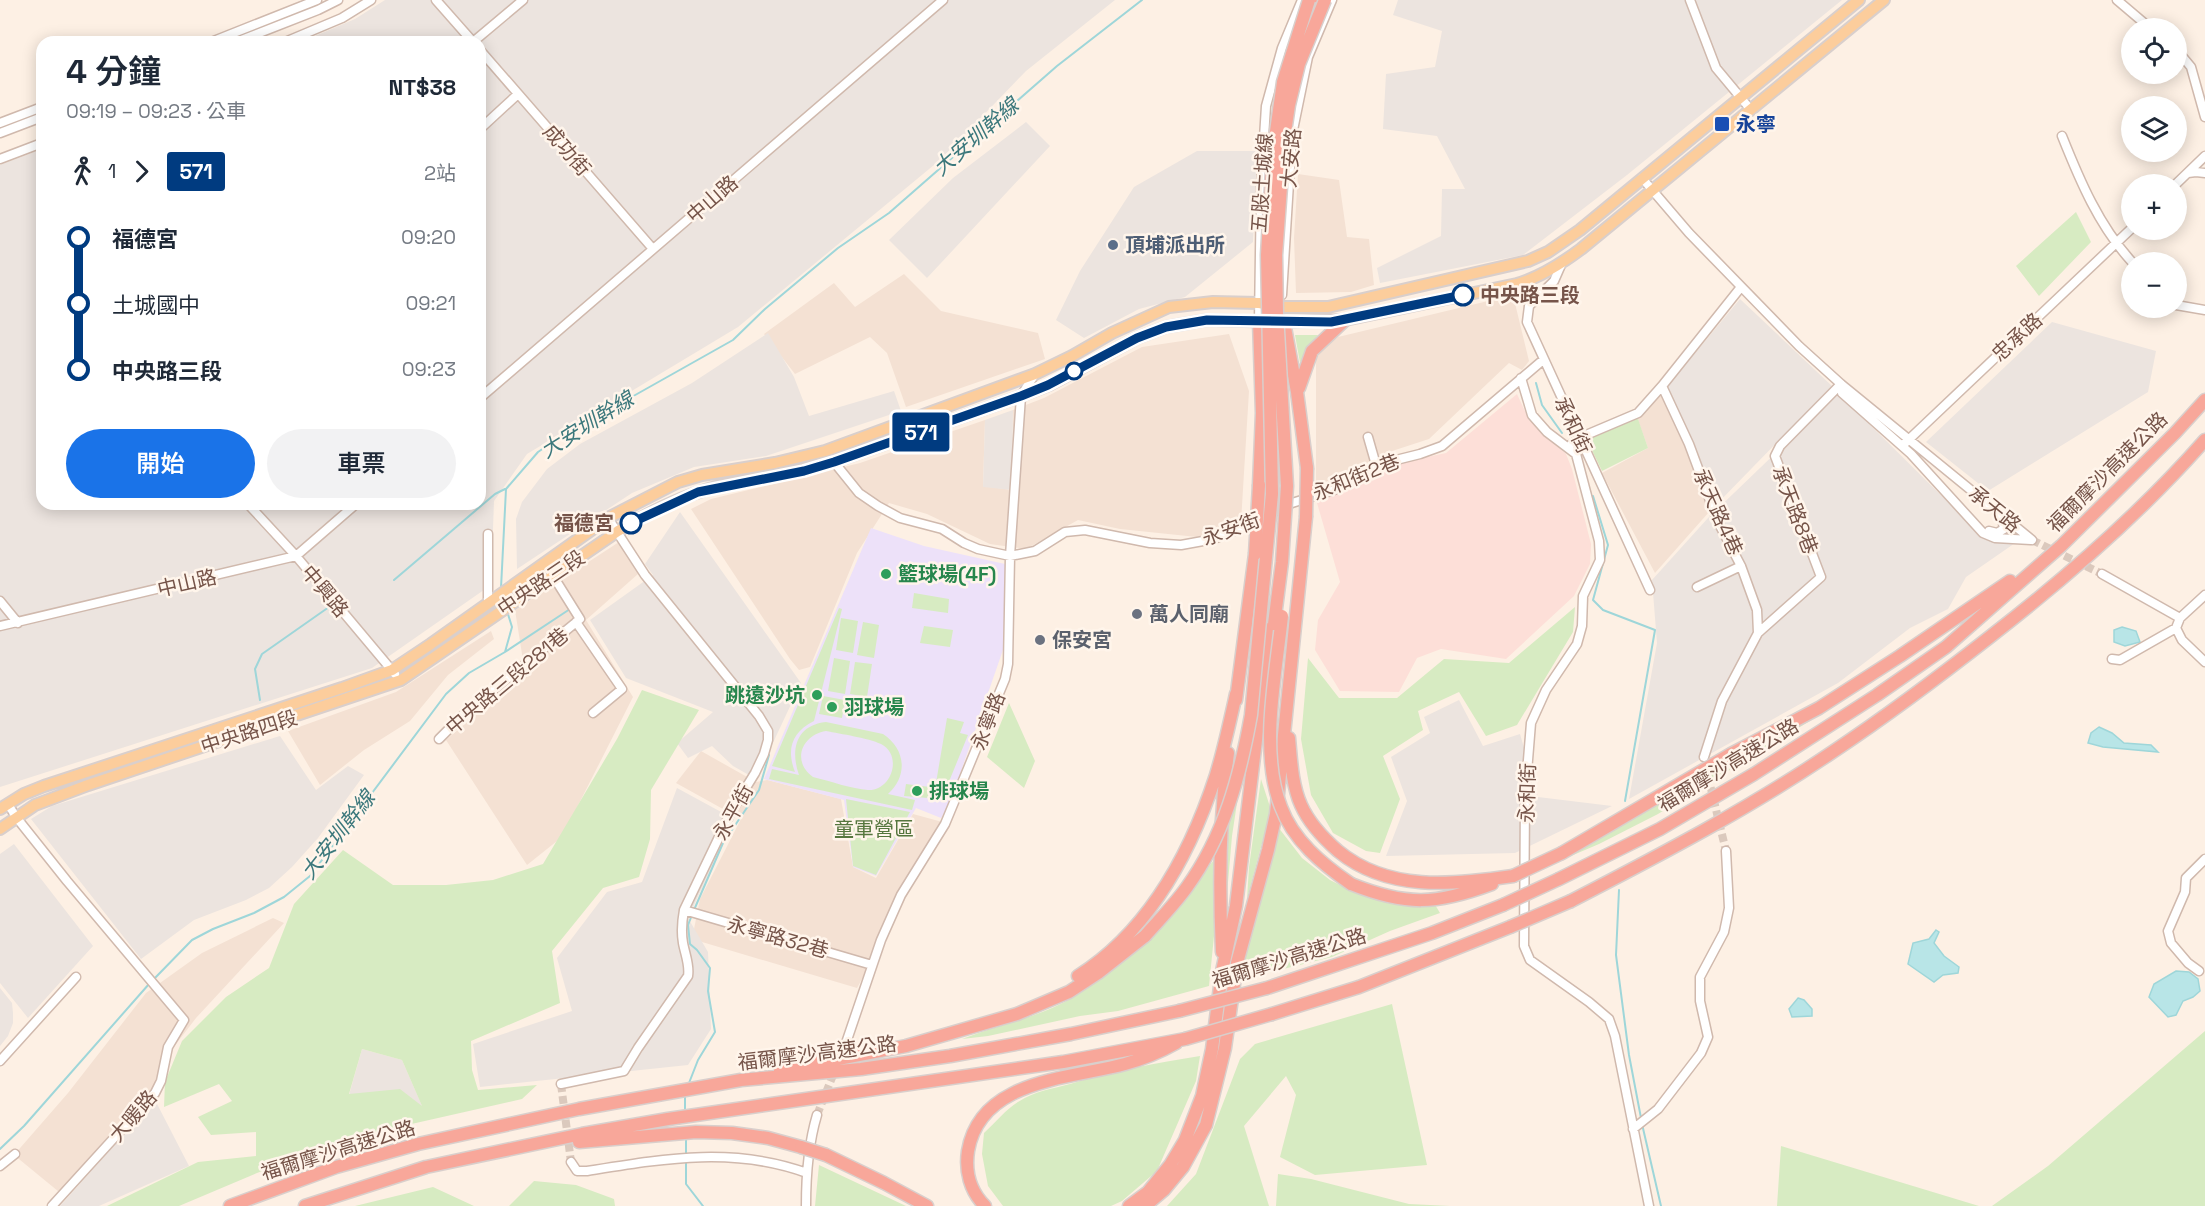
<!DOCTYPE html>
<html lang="zh-TW">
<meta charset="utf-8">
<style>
body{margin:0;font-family:"Space Grotesk","Noto Sans TC",sans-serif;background:#f2f2f3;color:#1f2937;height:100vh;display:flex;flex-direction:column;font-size:22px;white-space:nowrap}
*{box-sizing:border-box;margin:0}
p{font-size:20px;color:#747a83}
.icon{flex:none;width:33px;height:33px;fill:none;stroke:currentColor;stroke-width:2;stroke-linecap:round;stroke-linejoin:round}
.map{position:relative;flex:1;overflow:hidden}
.side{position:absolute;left:36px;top:36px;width:450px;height:474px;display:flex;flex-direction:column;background:#fff;border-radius:18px;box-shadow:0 3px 15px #0003}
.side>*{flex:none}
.badge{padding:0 12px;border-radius:4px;font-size:21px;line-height:39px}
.controls{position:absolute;left:2121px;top:18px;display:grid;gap:12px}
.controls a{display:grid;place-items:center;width:66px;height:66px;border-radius:50%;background:#fff;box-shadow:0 3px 15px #0003;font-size:30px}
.map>.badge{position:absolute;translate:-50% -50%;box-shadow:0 0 0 3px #fff}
.legs{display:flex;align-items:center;gap:9px;height:66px;padding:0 30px;font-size:20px}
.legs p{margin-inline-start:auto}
.overview{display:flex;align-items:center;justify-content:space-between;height:102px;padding:0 30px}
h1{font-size:33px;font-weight:600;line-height:45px}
.cta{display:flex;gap:12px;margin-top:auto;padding:12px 30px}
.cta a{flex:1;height:69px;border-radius:36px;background:#1a73e8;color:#fff;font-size:24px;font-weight:600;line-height:69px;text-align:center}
.cta a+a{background:#f2f2f3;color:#1f2937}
ul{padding:0 30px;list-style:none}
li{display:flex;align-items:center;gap:21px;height:66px;font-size:22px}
li i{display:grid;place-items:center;width:9px;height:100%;margin:0 8px;background:currentColor}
li i::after{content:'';width:15px;height:15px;margin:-8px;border:4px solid;border-radius:50%;background:#fff}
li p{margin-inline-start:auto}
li:first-child i{background:linear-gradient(#0000 50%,currentColor 0)}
li:last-child i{background:linear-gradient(currentColor 50%,#0000 0)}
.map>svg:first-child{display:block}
.residential{fill:#f4e1d3}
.commercial{fill:#fddfd8}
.industrial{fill:#ece4df}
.education{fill:#ede1f9}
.green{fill:#d7ebc2;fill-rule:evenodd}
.water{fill:#b8e5e7;stroke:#9ed6d9;stroke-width:1.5}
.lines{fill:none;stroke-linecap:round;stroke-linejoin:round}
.stream{stroke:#9ed6d9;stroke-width:2}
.minor-tunnel{stroke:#dbc9bd;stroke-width:8;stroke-dasharray:8 4;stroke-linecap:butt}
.minor-casing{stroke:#d0b9ad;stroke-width:11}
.major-casing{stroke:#d9cfcc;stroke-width:14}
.highway-casing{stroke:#d9cfcc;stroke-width:15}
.minor{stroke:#fff;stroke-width:8}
.major{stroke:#fccd9c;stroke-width:10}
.highway{stroke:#f8a79a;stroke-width:12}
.highway-bridge-casing{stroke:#d9cfcc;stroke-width:15;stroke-linecap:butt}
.highway-bridge{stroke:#f8a79a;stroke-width:12}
.line-1-casing{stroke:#fff;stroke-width:14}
.line-1{stroke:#003b80;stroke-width:9}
.transit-dot{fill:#1a4fb4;stroke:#fff5eb;stroke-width:2}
.service-dot{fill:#5c6f8a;stroke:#fff5eb;stroke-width:2}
.stop-1-dot{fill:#fff;stroke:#003b80;stroke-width:3}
.leisure-dot{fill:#2e9e5b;stroke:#fff5eb;stroke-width:2}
.worship-dot{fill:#6b7280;stroke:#fff5eb;stroke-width:2}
.labels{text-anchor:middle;stroke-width:5;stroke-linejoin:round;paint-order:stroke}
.transit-label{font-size:20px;font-weight:bold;fill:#164399;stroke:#fff5eb;text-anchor:start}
.street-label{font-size:20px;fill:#765449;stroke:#fff5eb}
.service-label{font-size:20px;font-weight:bold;fill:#4e5e75;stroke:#fff5eb;text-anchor:start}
.stop-label{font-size:20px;font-weight:bold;fill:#765449;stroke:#fff5eb;text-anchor:start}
.leisure-label{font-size:20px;font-weight:bold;fill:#27864d;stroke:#fff5eb;text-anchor:start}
.worship-label{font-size:20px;font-weight:bold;fill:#5b616d;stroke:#fff5eb;text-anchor:start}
.park-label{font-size:20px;fill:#55763e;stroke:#fff5eb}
.water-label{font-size:21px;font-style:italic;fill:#3c787c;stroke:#fff5eb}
</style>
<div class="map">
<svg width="2205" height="1206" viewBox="0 0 2205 1206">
<rect width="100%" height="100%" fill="#fdf0e4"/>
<!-- residential -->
<path class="residential" d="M1298 174 1339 180 1347 237 1369 239 1374 285 1351 292 1296 293 1294 238Z
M904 274 941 311 1038 333 1045 359 906 407 887 353 870 337 795 374 764 334 834 283 855 307Z
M1513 295 1529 361 1522 370 1509 363 1429 439 1386 453 1338 483 1316 487V355L1338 337Z
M1229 334 1249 391 1241 522 1197 537 1120 529 1078 520 1026 549 990 544 927 514 889 503 857 553 810 667 799 670 790 659 691 509 711 499 860 463 985 420 983 486 1012 490 1013 410 1044 398 1142 347Z
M1662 391 1681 431 1709 512 1655 573 1602 473 1648 448 1637 417Z
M619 542 638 574 586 620 633 697 562 837 527 865 446 740 525 673 515 610Z
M491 631 494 639 448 675 410 721 364 750 320 785 288 731 396 692Z
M701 751 756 782 767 780 841 799 853 867 876 878 913 814 946 823 857 988 692 939 700 899 741 819 676 783Z
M273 918 284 923 196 1018 173 1048 160 1091 64 1196 14 1155 68 1093 146 993 202 953Z"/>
<!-- commercial -->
<path class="commercial" d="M1517 394 1529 420 1566 454 1572 469 1591 544 1590 564 1574 596 1506 659 1441 649 1417 658 1399 692 1340 691 1315 650 1318 620 1340 582 1317 503 1394 464 1446 453Z"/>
<!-- industrial -->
<path class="industrial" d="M385 0H1115L1026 71 940 160 738 327 527 454 494 501 491 585 372 668 0 787V165L42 149V504H480V42H301L355 19Z
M1398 0H1842L1627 175 1523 255 1380 283 1377 268 1441 236 1442 189H1465L1437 136 1383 129 1386 74 1435 67 1442 31 1393 15Z
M1026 122 1050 146 927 278 889 240 953 178Z
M1197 151H1257L1253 242 1185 297 1139 309 1084 338 1056 320 1080 271 1134 187Z
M1740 299 1832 386 1715 506 1667 387Z
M2052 322 2156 351 2148 392 1988 491 1926 442Z
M768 333 794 377 809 416 894 391 901 411 766 456 694 467 632 493 517 569 516 519 522 502 547 469 580 444 692 383Z
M1838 393 1973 527 2018 541 1966 577 1948 609 1910 628 1838 683 1629 799 1657 643 1652 580 1708 518Z
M1013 410 1012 490 983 487 985 420Z
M680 512 801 683 756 779 733 766 712 746 688 758 677 743 713 712 626 678 590 620 653 575 645 564Z
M1459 700 1483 746 1520 734 1538 797 1612 806 1515 853 1386 856 1407 801 1391 757 1430 733 1424 717Z
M280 736 316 790 348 766 364 775 318 838 292 867 269 888 246 900 194 920 141 959 31 819 52 806Z
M677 788 734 819 688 918 708 952 711 1029 688 1065 480 1087 473 1044 572 1011 557 958 607 892 642 882Z
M14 844 93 946 28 1018 0 983V854Z
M0 988 12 1003 13 1013V1023L8 1036 0 1046Z
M362 1049 402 1060 423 1108 349 1095Z
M155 1100 189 1166 99 1206H60Z"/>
<!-- education -->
<path class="education" d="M871 528 924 546 1005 564V644L950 803 941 818 916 808 876 876 853 867 844 800 764 779Z"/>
<!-- green -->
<path class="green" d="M2076 212 2091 242 2039 296 2016 266Z
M1295 335H1318L1307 348 1300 363Z
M1637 416 1648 448 1602 471 1587 440Z
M914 593 949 599 948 613 912 608Z
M1575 607 1573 632 1517 725 1486 736 1459 692 1418 711 1423 730 1383 756 1400 799 1380 853 1366 851 1333 833 1311 795 1301 739 1308 658 1339 698H1397L1444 659 1509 663Z
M839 608 842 609 814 721C792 732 786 749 795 772L772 766Z
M841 618 858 621 853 653 836 650Z
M863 622 879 625 874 658 857 655Z
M924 626 953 630 950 647 920 643Z
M834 658 850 661 845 694 828 691Z
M855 662 872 664 867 697 850 694Z
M642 690 699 710 651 790 650 839 639 877 603 888 552 951 560 1003 471 1041 472 1070 478 1090 537 1085 522 1099 345 1139 257 1173 179 1206H107L198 1162 256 1156V1132L211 1135 198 1117 232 1101 219 1084 164 1107 165 1082 182 1041 226 997 269 968 294 904 343 850 393 885H446L493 880 543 864 617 739ZM362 1049 402 1060 422 1106 400 1089 349 1094Z
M823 696 845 700 842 718 819 714Z
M848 701 868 704 865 717 846 713Z
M1009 703 1035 761 1024 788 987 757Z
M947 718 964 722 960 733 968 735 948 784 936 783Z
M1813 719 1658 814 1599 844 1543 868 1722 766Z
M826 722 883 734C906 749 908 776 888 794L915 800 912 810 769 779 772 769 799 775C790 750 796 725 826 722ZM826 731C841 734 868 738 881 744 903 755 892 791 868 790 852 789 830 781 813 777 791 761 802 735 826 731Z
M1261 779 1271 810 1247 899 1249 867Z
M1240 783 1232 836 1227 894 1225 830Z
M906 784 930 787 928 798 904 796Z
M846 799 910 812 876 875 853 866Z
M1278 827 1302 858 1330 880 1344 887 1384 901 1434 903 1440 913 1390 931 1332 957 1267 973 1239 977Z
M1219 853 1216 916 1209 986 1118 1011 1080 1016 988 1036 962 1039C1000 1024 1042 1017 1077 995 1132 962 1181 904 1219 853Z
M1392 1004 1427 1165 1315 1175 1280 1157 1296 1095 1286 1076 1244 1126 1269 1206H1167L1196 1174 1240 1059 1255 1044Z
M2205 1031V1206H1992L2048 1166Z
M1200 1056 1196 1081 1157 1171 1122 1201 1111 1206H1003L988 1186 982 1154 984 1133C995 1123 1006 1109 1018 1102 1035 1091 1051 1089 1070 1084 1113 1071 1156 1063 1200 1056Z
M1781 1146 1979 1206H1777Z
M819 1165 906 1206H815Z
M1278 1174 1311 1179 1409 1204 1450 1206H1276Z
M534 1181 576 1185 614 1199 615 1206H509Z
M433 1187 474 1206H355Z"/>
<!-- water -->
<path class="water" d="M2122 627 2136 631 2140 642 2125 646 2114 642V630Z
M2099 727 2112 733 2124 743 2151 745 2158 752 2103 747 2088 743 2091 733Z
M1936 930 1939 932 1934 943 1944 956 1959 967 1958 973 1943 975 1934 982 1908 964 1913 943 1929 939Z
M2176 971 2189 972 2198 979 2200 991 2193 997 2183 1001 2176 1015 2168 1017 2149 997 2154 984Z
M1798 998 1804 1000 1812 1009V1016L1792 1017 1789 1009Z"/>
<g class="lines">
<!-- stream -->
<path class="stream" d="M1536 383 1542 405 1562 433
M1593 496 1608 545 1593 600 1603 610 1655 630 1625 801
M394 580 495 494 505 489
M501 588 506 489 538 452 557 439 733 340 765 309 838 248 889 213 1057 66 1142 0
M505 652 570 609
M260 700 255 669 262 654 329 607
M1619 890 1616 955 1629 1055 1641 1118
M694 910 723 843 759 790 769 755
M153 980 192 940 213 929 254 913 284 897 310 876 446 694 469 673 505 652 512 627 507 611
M689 1083 698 1060 715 1032 708 991 710 968 697 950 690 944 688 925 692 915
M685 1094V1113
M1642 1124 1661 1206
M686 1136V1155
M0 1149 24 1126 149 984
M686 1160V1184L703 1206"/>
<!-- minor-tunnel -->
<path class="minor-tunnel" d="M2032 540 2102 574
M1705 764 1726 851
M561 1084 571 1162
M817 1115 846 1043"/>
<defs>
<path id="minor" d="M436 0 473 42
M1690 0 1716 68 1751 110
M2117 0 2150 28
M211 42 317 0
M236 42 318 10 338 0
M285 42 342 18 371 0
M473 42 523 0
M2176 49 2191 67 2205 117
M480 50 653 249
M0 123 42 107
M480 129 518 94
M0 133 42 117
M2062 136C2080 181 2099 226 2132 262
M0 159 42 143
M2188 173 2196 172 2205 173
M1642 178 1689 233 1799 346 1841 384 2032 540
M2176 184 2205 156
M1561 265 1554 281 1529 306 1527 322 1650 590
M1282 295 1292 135 1308 57 1332 0
M2176 305 2205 310
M1259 321 1261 185 1266 106 1282 48 1302 0
M1521 378 1532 415 1547 432 1576 454 1599 541 1600 560 1583 596 1582 626 1577 644 1546 690 1531 723 1525 797 1524 946 1530 960 1589 1002 1609 1019 1615 1036 1649 1206
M1841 384 1842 393 1911 454 1983 533 1995 538 2031 540
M480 398 943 0
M1368 437 1376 465
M1902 446 2132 228
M1568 447 1579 438 1638 413 1662 386
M834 462 859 493 878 506 900 518 942 529 964 543 978 549 1010 556 1035 551 1065 532 1085 530 1150 543 1181 545 1214 539 1237 530 1292 503 1334 490 1376 465 1420 454 1442 446 1543 360
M248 504 296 556 395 674
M1989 531 1997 533 2004 529 2002 517
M2102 574 2180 618
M1697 587 1741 566
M2205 595 2180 618 2176 628 2182 640 2205 662
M0 601 18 623
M488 604V534
M576 622 622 689 593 713
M0 626 296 556 356 504
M1758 633 1821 577 1775 456 1780 446 1841 384
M2112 659 2120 660 2176 628
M439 739 463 715 580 619 545 563
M1704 757 1722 701 1758 633 1757 610 1741 566 1718 522 1689 444 1662 386 1741 287
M8 804 16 817 67 881 184 1020 168 1047 161 1081 155 1093 52 1206
M684 910 872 965
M2199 971 2188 963 2171 943 2168 931 2185 892 2186 878 2205 859
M846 1043 881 940 901 895 945 824 1005 679 1008 664 1010 556 1021 396 1035 374
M0 1061 76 977
M561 1084 624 1071 638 1048 688 976C690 965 685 954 683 943 681 932 682 921 684 910L731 812 755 773 764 754 768 740V731L759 716 645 575 608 518
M1633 1129 1658 1109 1701 1053 1708 1037 1700 1001V977L1724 932 1729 908 1726 851
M571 1162 577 1171H587C662 1159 733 1146 807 1173
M0 1166 15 1154
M806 1206C806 1174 808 1145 817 1115"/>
<path id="major" d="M0 809 24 794 44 786 342 688 392 670 431 644 608 518 678 482 702 475 775 463 825 451 1035 374 1072 356 1112 333 1169 307 1213 302 1259 303 1282 307H1328L1528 261 1548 252 1580 230 1859 0
M0 829 35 805 88 785 401 680 618 531C648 513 681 496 716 487 755 478 795 473 834 462L1021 396 1049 385 1137 338 1166 327 1207 320 1284 322 1345 320 1517 284C1541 277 1561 264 1581 249L1884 0"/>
<path id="highway" d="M1311 24 1317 0
M1259 321 1262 413 1259 485
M1284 322 1297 392 1307 468
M1299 388 1312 351 1345 320
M1236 700 1255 554
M1289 738C1291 760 1292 785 1301 805 1309 823 1323 838 1338 851 1388 892 1453 885 1513 876
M1562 853 1731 754 1819 708 1900 656 2010 581
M1559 879 1660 829 1754 774 1877 695 1946 647 2061 546 2175 433 2205 400
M1351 884C1406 906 1436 905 1492 884
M1571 901C1660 855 1750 808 1834 751 1888 715 1940 676 1991 636 2067 577 2141 513 2205 440
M1222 952C1219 890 1220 815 1228 753
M1078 976C1149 931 1191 852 1216 775 1224 749 1230 721 1236 694
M1267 988 1432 933 1503 905
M1272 1014 1359 987 1510 927
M780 1070 906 1046 1017 1014 1069 992 1098 973 1145 936
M579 1142 696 1132 732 1133 768 1138 801 1147
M826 1155 884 1183 927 1206
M230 1206 336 1167 418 1144 579 1109 741 1080 861 1069 950 1056 1071 1034 1179 1011
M305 1206 426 1167 582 1134 668 1119 1063 1062 1185 1039
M985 1206C970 1191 965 1171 968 1151 980 1079 1070 1079 1125 1064 1143 1059 1160 1052 1176 1043
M1129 1206 1148 1192 1170 1165 1185 1140 1202 1096 1212 1049 1222 971 1236 906 1270 624
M1145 1206 1164 1190 1183 1167 1206 1125 1225 1048 1237 963 1268 850 1276 814 1306 517"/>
</defs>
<!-- minor casing -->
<use href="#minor" class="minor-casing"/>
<!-- major casing -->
<use href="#major" class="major-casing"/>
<!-- highway casing -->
<use href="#highway" class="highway-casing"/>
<!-- minor -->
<use href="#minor" class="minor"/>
<!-- major -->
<use href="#major" class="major"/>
<!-- highway -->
<use href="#highway" class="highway"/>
<defs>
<path id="highway-bridge" d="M1306 517 1307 468
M1255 554 1259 485
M1282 616C1276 674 1259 751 1281 807 1293 840 1322 864 1351 884
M1274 624 1282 562 1287 486 1277 313 1276 255 1285 132 1289 105 1299 64 1325 0
M1513 876 1562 853
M1503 905 1559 879
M1510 927 1571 901
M1145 936C1159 920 1175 904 1187 887 1224 836 1240 776 1251 715L1272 494 1267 255 1273 153 1283 82 1309 0
M1179 1011 1267 988
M1185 1039 1272 1014
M801 1147 826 1155"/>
</defs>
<!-- highway-bridge casing -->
<use href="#highway-bridge" class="highway-bridge-casing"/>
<!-- highway-bridge -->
<use href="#highway-bridge" class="highway-bridge"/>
</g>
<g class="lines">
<defs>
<path id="line-1" d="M631 523 698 492 804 471 834 462 1021 396 1048 385 1137 338 1166 327 1207 320 1331 322 1463 295"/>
</defs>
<!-- line-1 casing -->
<use href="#line-1" class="line-1-casing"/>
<!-- line-1 -->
<use href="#line-1" class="line-1"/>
</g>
<!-- markers -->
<rect class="transit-dot" x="1714" y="116" width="16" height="16" rx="3"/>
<circle class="service-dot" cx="1113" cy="245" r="6"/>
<g class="stop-1-dot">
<circle cx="1463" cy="295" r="10"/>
<circle cx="1074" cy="371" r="8"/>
<circle cx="631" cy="523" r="10"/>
</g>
<g class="leisure-dot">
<circle cx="886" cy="574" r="6"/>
<circle cx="817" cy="695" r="6"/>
<circle cx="832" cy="707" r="6"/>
<circle cx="917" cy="791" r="6"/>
</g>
<g class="worship-dot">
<circle cx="1137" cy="614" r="6"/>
<circle cx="1040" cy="640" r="6"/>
</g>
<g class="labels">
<!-- transit labels -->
<g class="transit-label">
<text x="1736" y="131">永寧</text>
</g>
<!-- street labels -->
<g class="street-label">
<text transform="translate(567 150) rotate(49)" y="7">成功街</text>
<text transform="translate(1291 158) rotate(-85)" y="7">大安路</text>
<text transform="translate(1262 183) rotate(-86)" y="7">五股土城線</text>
<text transform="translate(712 199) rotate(-41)" y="7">中山路</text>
<text transform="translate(2017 337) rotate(-43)" y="7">忠承路</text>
<text transform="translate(1573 425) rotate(65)" y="7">承和街</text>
<text transform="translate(2107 472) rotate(-45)" y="7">福爾摩沙高速公路</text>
<text transform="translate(1356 477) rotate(-22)" y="7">永和街2巷</text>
<text transform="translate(1995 509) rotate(39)" y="7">承天路</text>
<text transform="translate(1795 510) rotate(69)" y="7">承天路8巷</text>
<text transform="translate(1718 512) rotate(66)" y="7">承天路4巷</text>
<text transform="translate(1231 529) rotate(-20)" y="7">永安街</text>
<text transform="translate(187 583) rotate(-13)" y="7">中山路</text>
<text transform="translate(541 583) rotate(-34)" y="7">中央路三段</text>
<text transform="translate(325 591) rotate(50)" y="7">中興路</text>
<text transform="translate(507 681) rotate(-40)" y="7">中央路三段281巷</text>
<text transform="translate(988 721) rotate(-69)" y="7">永寧路</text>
<text transform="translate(249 732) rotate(-18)" y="7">中央路四段</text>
<text transform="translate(1728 765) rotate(-31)" y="7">福爾摩沙高速公路</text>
<text transform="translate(1527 793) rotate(-88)" y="7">永和街</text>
<text transform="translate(733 812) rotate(-61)" y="7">永平街</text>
<text transform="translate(778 937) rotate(16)" y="7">永寧路32巷</text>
<text transform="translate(1289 958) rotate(-17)" y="7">福爾摩沙高速公路</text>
<text transform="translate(817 1053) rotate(-7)" y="7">福爾摩沙高速公路</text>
<text transform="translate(133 1116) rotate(-49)" y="7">大暖路</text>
<text transform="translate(338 1150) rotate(-17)" y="7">福爾摩沙高速公路</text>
</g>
<!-- service labels -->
<g class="service-label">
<text x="1125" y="252">頂埔派出所</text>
</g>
<!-- stop labels -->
<g class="stop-label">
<text x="1480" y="302">中央路三段</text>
<text x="614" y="530" text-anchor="end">福德宮</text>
</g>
<!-- leisure labels -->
<g class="leisure-label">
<text x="898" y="581">籃球場(4F)</text>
<text x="805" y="702" text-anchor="end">跳遠沙坑</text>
<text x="844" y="714">羽球場</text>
<text x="929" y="798">排球場</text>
</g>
<!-- worship labels -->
<g class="worship-label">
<text x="1149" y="621">萬人同廟</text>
<text x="1052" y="647">保安宮</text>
</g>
<!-- park labels -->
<g class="park-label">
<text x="874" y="836">童軍營區</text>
</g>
<!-- water labels -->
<g class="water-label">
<text transform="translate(976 137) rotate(-41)" y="7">大安圳幹線</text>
<text transform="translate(587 425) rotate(-32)" y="7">大安圳幹線</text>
<text transform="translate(338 835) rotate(-52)" y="7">大安圳幹線</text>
</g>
</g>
</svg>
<div class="controls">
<a><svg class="icon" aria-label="locate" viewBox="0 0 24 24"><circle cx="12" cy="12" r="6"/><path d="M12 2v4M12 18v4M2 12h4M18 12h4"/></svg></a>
<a><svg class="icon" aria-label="layers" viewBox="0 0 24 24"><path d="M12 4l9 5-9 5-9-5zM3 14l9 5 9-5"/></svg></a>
<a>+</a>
<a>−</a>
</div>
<b class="badge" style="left:921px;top:432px;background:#003b80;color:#fff">571</b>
<section class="side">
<div class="overview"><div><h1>4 分鐘</h1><p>09:19 – 09:23 · 公車</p></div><b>NT$38</b></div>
<div class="legs"><svg class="icon" aria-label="walk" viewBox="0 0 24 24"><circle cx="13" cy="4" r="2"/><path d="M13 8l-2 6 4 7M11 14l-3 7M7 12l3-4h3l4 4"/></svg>1<svg class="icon" aria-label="forward" viewBox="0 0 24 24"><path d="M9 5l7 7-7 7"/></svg><b class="badge" style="background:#003b80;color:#fff">571</b><p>2站</p></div>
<ul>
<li><i style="color:#003b80"></i><b>福德宮</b><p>09:20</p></li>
<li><i style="color:#003b80"></i><span>土城國中</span><p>09:21</p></li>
<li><i style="color:#003b80"></i><b>中央路三段</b><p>09:23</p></li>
</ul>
<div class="cta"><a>開始</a><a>車票</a></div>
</section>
</div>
